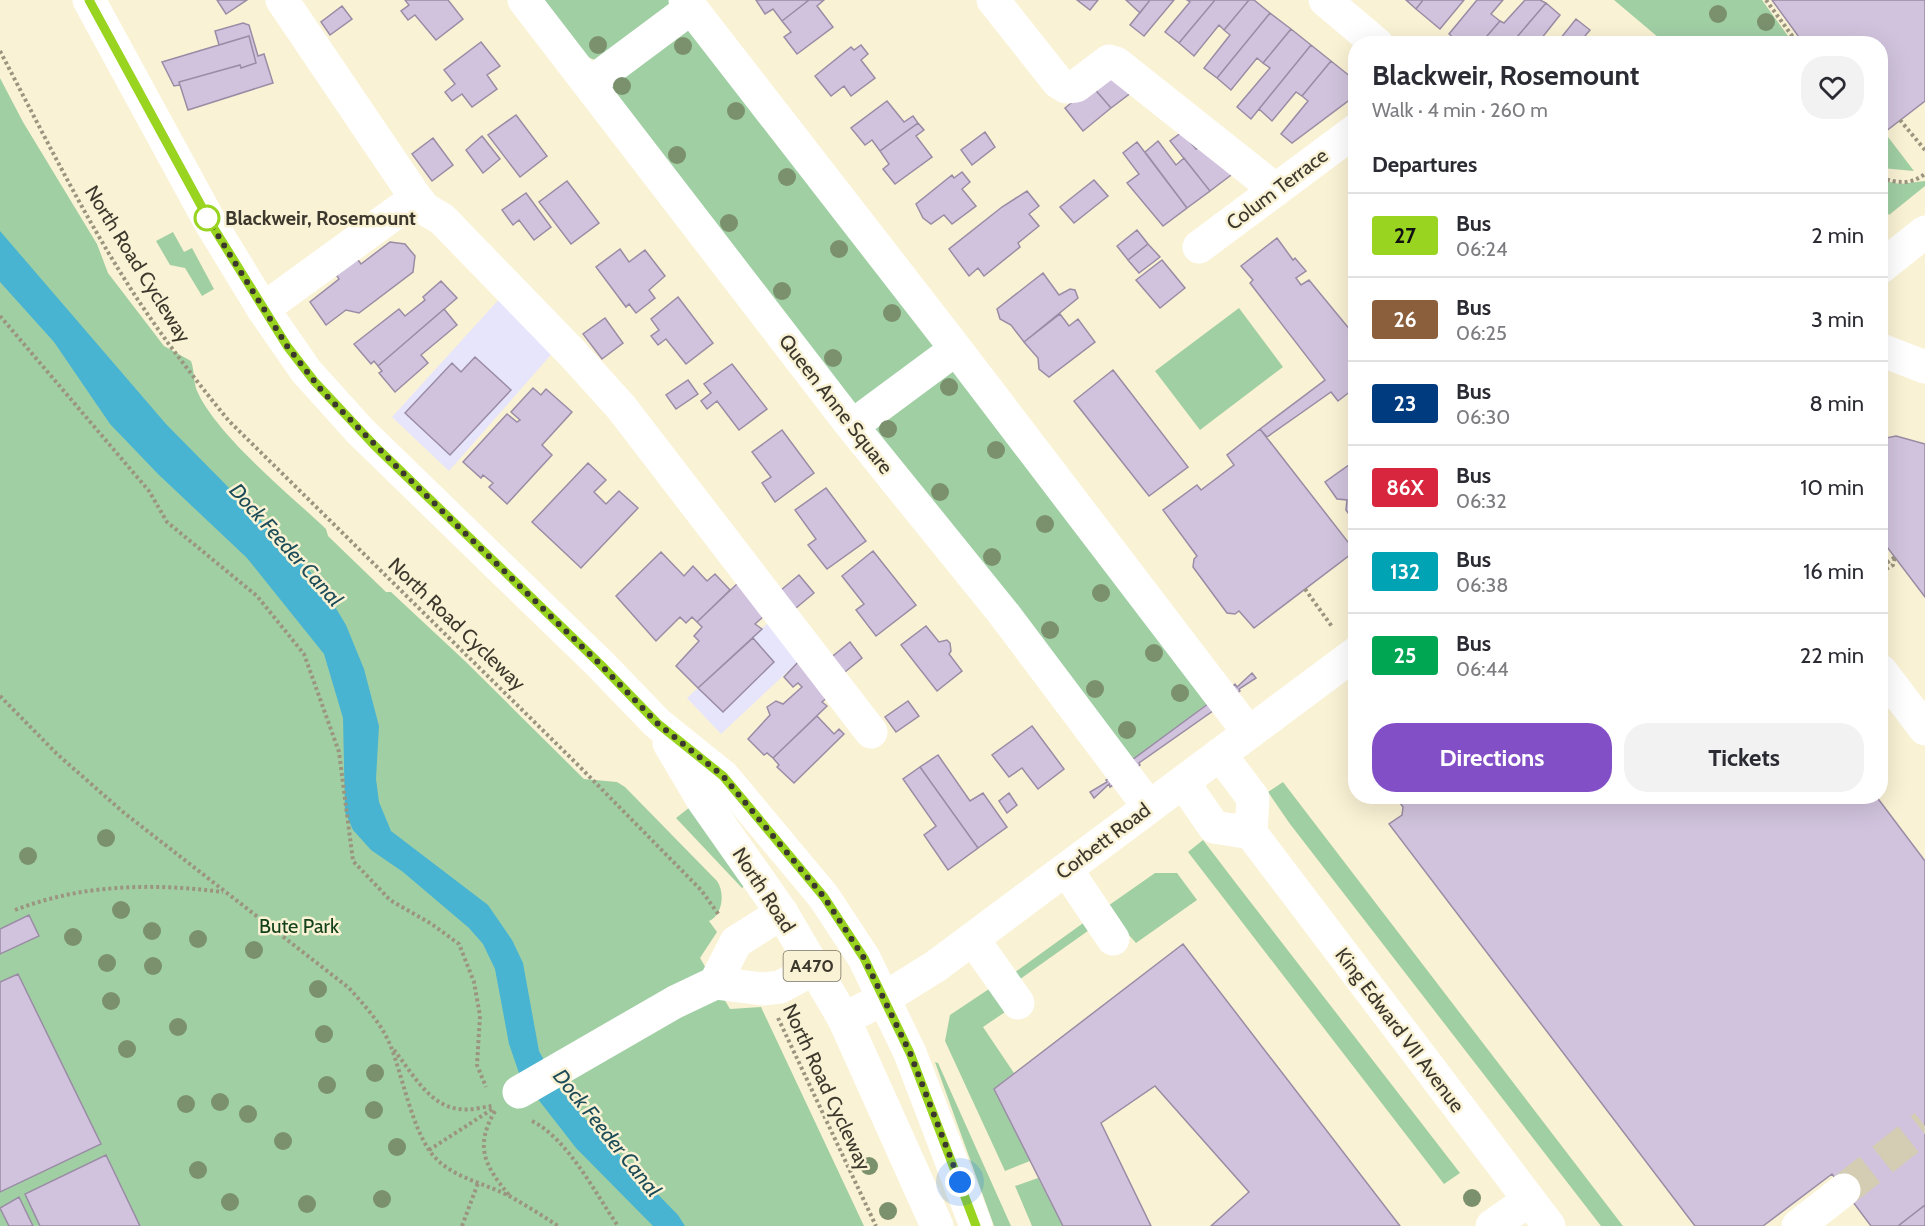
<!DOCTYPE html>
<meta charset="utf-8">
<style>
body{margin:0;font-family:Cabin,sans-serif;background:#f2f2f3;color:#2b2b33;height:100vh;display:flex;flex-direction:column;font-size:22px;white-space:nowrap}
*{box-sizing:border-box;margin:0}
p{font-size:20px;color:#7c7c81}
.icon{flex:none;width:33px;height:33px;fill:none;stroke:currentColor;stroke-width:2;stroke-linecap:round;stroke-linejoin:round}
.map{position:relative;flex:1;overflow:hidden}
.drawer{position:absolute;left:1348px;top:36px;width:540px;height:768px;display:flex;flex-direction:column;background:#fff;border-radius:24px;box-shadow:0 6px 24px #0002}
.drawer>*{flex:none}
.badge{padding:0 12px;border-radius:4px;font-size:21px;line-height:39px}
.you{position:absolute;width:30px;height:30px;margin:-15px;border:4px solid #fff;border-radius:50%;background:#1a73e8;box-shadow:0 0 0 9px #1a73e833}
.map>.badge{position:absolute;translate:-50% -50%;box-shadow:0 0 0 3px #fff}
h2{padding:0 24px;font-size:22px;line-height:54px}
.round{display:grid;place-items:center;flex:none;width:63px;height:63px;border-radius:24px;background:#f2f2f3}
.summary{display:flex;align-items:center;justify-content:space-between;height:102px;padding:0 24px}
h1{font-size:28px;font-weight:800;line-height:45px}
.cta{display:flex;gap:12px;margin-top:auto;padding:12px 24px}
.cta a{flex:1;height:69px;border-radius:24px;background:#824fc7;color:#fff;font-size:24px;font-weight:800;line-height:69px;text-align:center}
.cta a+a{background:#f2f2f3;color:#2b2b33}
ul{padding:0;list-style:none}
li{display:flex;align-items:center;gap:18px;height:84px;padding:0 24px;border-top:2px solid #e1e1e2}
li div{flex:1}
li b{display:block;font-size:22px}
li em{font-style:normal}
li .badge{min-width:66px;font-weight:700;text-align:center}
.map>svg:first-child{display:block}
.commercial{fill:#e7e5fb}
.green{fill:#a1cfa4}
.water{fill:#48b4d1}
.building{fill:#d1c3dd;stroke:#9a8ca5;stroke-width:1.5}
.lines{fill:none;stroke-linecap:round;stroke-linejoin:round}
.minor-tunnel{stroke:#d4cdb3;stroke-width:33;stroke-dasharray:33 16;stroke-linecap:butt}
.path{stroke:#9b9580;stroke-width:4;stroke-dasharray:3 3;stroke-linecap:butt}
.minor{stroke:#fff;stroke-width:33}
.major{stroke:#fff;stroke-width:33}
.tree{fill:#7b916e}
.line-casing{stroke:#fff;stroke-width:14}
.line{stroke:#99d420;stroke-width:9}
.walk{stroke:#3c382d;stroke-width:6;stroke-dasharray:0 10.8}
.stop-dot{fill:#fff;stroke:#99d420;stroke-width:3}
.labels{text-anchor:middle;stroke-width:5;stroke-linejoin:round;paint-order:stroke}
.shield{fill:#faf2d4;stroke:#75705f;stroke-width:1.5}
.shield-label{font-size:18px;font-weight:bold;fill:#3c382d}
.street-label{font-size:20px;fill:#3c382d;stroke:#faf2d4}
.stop-label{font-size:20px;font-weight:bold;fill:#3c382d;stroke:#faf2d4;text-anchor:start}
.park-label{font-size:20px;fill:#13411b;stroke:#faf2d4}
.water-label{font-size:21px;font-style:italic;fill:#1d4c59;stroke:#faf2d4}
</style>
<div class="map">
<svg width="1925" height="1226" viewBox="0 0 1925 1226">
<rect width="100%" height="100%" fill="#faf2d4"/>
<!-- commercial -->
<path class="commercial" d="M502 296 556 349 449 471 392 417Z
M770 621 801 659 721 734 687 698Z"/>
<!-- green -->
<path class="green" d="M541 0H669L670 6 600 62 585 56Z
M1614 0H1762L1793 43H1665Z
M673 30 689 31 935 347 853 405 611 87Z
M0 78 23 122 97 244 108 273 164 346 191 361C195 371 193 384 198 393 219 437 289 494 326 529L328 536 386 592H391L465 661 584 779 617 782 625 787 717 881C725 892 723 915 709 921L717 932 700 958 730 1009 761 1007 864 1226H0Z
M1885 133 1914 171 1881 168V135Z
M1881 180 1900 184 1925 181V186L1889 215 1881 201Z
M173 232 184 252 192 248 214 289 202 296 185 268 170 265 156 241Z
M1239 308 1283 367 1200 430 1155 371Z
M952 369 1210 702 1130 762 874 433 872 423Z
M1283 782 1623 1226H1601L1290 824 1268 792Z
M690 807 746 885 742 888 676 818Z
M1203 840 1235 882 1460 1173 1444 1184 1188 852Z
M1155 873H1177L1197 900 1136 943 1105 908Z
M1086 921 1092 928 1016 982 1011 975Z
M995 985 1011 1008 983 1027 1014 1073 994 1089 1030 1161 1005 1171 945 1041 950 1015Z
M935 1062 938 1063 1011 1226H994Z
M1038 1178 1063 1226H1032L1015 1186Z"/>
<!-- water -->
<path class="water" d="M0 231 166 424 305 565 328 595 346 625 364 669 379 726 376 779 379 802 391 831 488 905 512 940 523 963 539 1051 559 1088 594 1129 678 1215 685 1226H653L576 1148 520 1076 509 1044 495 969 483 944 469 928 403 872 371 850 353 830 345 812 343 718 324 654 247 558 158 474 110 424 54 342 0 282Z"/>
<!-- building -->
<path class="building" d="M217 0H247L226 14Z
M405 0H448L463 19 436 40 415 15 408 20 401 11 409 5Z
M756 0H809L782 21 773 9 765 14Z
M809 0H824L817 6 833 27 797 54 784 37 791 32 782 21Z
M1077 0H1098L1090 10Z
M1126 0H1150L1140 13Z
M1150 0H1174L1144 36 1130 25Z
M1187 0H1215L1179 43 1165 32 1190 2Z
M1215 0H1249L1224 30 1219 25 1194 56 1179 43Z
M1249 0H1254L1270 13 1217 78 1204 68 1230 35 1224 30Z
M1406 0H1423L1416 9Z
M1423 0H1464L1440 29 1416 9Z
M1477 0H1503L1491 14 1500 21 1480 44H1461L1449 34Z
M1525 0H1540L1546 3 1511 44H1480L1500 21 1504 23Z
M1772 0H1925V101L1881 135V44H1804Z
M1546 3 1560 15 1537 44H1511Z
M342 6 352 19 330 35 321 22Z
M1270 13 1291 29 1263 63 1257 58 1231 90 1217 78Z
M1576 19 1590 30 1585 36 1579 44H1556Z
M243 23 249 25 258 56 264 54 273 83 188 110 179 82 240 65 241 68 256 63 249 36 219 45 215 31Z
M1291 29 1311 45 1251 119 1237 107 1270 68 1263 63Z
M249 36 256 63 241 68 240 65 179 82 180 85 174 86 162 62Z
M481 42 500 66 487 75 497 89 472 107 462 94 452 101 445 92 455 84 444 70Z
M861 45 868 54 861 60 875 78 851 96 844 86 831 96 815 76 851 47 854 50Z
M1311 45 1331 61 1302 96 1296 92 1272 121 1259 109Z
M1331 61 1356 81V95L1292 143 1281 134 1308 101 1302 96Z
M1111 71 1136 89 1111 108 1092 86Z
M1092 86 1111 108 1083 131 1065 108Z
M887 101 904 122 913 116 918 123 880 151 872 140 865 145 851 128Z
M516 115 547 156 520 177 488 135Z
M918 123 924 130 916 136 932 157 895 184 883 169 889 164 880 151Z
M985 132 995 147 972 165 961 150Z
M1182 132 1196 149 1205 144 1239 169 1210 191 1170 141Z
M482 136 500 159 483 173 466 150Z
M433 138 453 165 432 181 412 154Z
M1158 141 1176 165 1184 158 1210 191 1187 208 1145 152Z
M1137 142 1187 208 1163 226 1127 183 1139 174 1123 153Z
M962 172 970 182 962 189 976 206 952 224 944 215 931 224 923 218 916 204 952 175 954 178Z
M1094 180 1108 196 1074 223 1060 207Z
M567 181 599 223 571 244 539 202Z
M1027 191 1039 206 1029 214 1039 226 1018 243 1020 247 984 276 978 268 969 276 949 249 1002 207Z
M526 193 551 227 534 240 519 220 513 225 502 210Z
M1137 230 1148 244 1128 260 1117 246Z
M1277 238 1293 260 1295 258 1306 271 1296 278 1301 285 1309 280 1356 337V387L1338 401 1331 392 1267 437 1260 429 1325 380 1250 283 1253 280 1241 266Z
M390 242 405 244 415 256 413 272 359 313 346 310 326 325 310 302 339 279 335 273 356 257 361 264Z
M1148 244 1160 257 1139 273 1128 260Z
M620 249 629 262 645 250 665 276 649 290 655 298 636 313 629 304 626 307 596 267Z
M1162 260 1185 288 1160 308 1136 280Z
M1043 273 1059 295 1070 289 1075 290 1078 298 1024 342 1011 325 1000 319 997 309Z
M441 281 457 298 378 366 374 361 371 364 354 344 399 309 405 316 425 300 423 297Z
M678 297 713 343 686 364 666 339 658 345 651 336 659 330 651 319Z
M444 309 457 325 421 355 428 363 395 392 379 373 382 371 378 366Z
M1060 314 1069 326 1078 319 1095 342 1049 377 1039 369 1038 358 1024 342Z
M605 318 623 343 602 359 583 334Z
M475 357 511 390 450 455 405 413 452 363 461 372Z
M732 364 767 409 739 430 717 401 707 409 701 401 711 393 704 384Z
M1113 370 1188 467 1149 496 1074 401Z
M688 380 698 394 676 409 666 395Z
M533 388 541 395 546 389 572 412 542 445 552 455 507 504 489 487 493 483 483 475 481 478 463 462 507 414 517 422 520 420 511 412Z
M1260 429 1355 551 1254 628 1239 611 1235 614 1227 613 1193 567 1194 559 1197 556 1163 510 1197 485 1201 490 1234 465 1227 455Z
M782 430 814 473 775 502 762 483 771 477 752 452Z
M1896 436 1925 444V597L1881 539V439Z
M1356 460V524L1346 510 1347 500 1337 499 1325 482Z
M588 463 606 480 594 492 606 504 619 491 638 508 581 568 532 522Z
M826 488 866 541 827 569 808 545 816 539 795 510Z
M873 551 916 605 876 636 856 610 864 604 842 576Z
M661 552 684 576 693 566 707 581 715 574 730 590 697 622 692 617 686 623 680 617 656 641 616 596Z
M799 575 814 593 790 613 775 595Z
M738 583 765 615 755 624 762 629 698 688 676 666 699 641 694 636 702 627 697 622Z
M926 626 939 642 947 640 950 643 951 651 949 654 962 671 937 691 901 645Z
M753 638 774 662 723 712 698 688Z
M850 642 862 658 840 676 828 660Z
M801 659 829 696 822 702 827 706 773 758 767 753 764 755 748 739 770 715 767 707 776 701 783 704 802 687 798 683 793 687 784 677Z
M1252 673 1256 678 1239 689 1240 691 1233 696 1228 690 1235 684 1237 687Z
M908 701 919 716 896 732 885 717Z
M1212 701 1217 708 1139 763 1140 765 1133 770 1128 763Z
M817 716 834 734 839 729 844 734 794 783 777 767 779 765 773 758Z
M1032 726 1064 769 1038 789 1022 768 1009 777 992 755Z
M938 755 970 801 983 793 1007 827 978 848 920 767Z
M920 767 978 848 948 870 924 835 936 826 903 779Z
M1113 776 1118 782 1110 787 1109 784 1094 798 1090 792 1107 782 1106 780Z
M1009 793 1017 805 1007 813 999 801Z
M1395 796H1876L1925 861V1205L1898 1226H1871L1832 1174 1763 1226H1695L1389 824 1402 815 1403 807Z
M29 915 39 936 0 954V929Z
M1183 944 1400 1226H1211L1249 1192 1155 1086 1101 1123 1151 1226H1063L994 1089Z
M18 974 101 1144 0 1192V982Z
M106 1155 140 1226H40L25 1194Z
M19 1197 33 1226H9L0 1208Z
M1925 1205V1226H1898Z"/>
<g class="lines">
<!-- minor-tunnel -->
<path class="minor-tunnel" d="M1844 1190 1925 1126"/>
<!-- path -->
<path class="path" d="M1766 0 1798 44
M0 51C44 135 86 221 138 300 166 342 197 382 229 421L576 763 701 890 719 915
M1900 120 1925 150
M1881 178C1898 183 1910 185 1925 174
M0 316 149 491 167 522 257 596 304 654 339 752 353 861 390 900 430 923 459 944 474 982 480 1016 477 1065 486 1087
M1881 551 1888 562 1895 557
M1881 562 1886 569
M1881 572 1893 565 1895 557
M1305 589 1333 628
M0 696 57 754 123 812 349 988C365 1006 382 1024 391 1047 403 1078 411 1123 429 1150 448 1178 484 1182 511 1197 527 1206 543 1216 558 1226
M15 910C83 884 152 883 223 892
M778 1018 876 1226
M394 1050C411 1071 429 1106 459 1109 469 1111 482 1107 492 1106
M495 1111C474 1147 485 1166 509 1195
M532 1121C568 1139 595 1193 618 1226
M429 1150 494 1108
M462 1226 478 1183"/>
<!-- minor -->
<path class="minor" d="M524 0 852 426 1004 614 1149 807
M685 0 956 349 1249 733
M993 0 1058 82 1066 87 1076 86 1109 61 1116 63 1276 190
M1325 0 1377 44
M589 84 691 8
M416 198 425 209 442 219 573 354 621 407 871 732
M1199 247 1356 130
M1881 267 1925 232
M263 309 416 198 282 0
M1881 350 1925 367
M852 426 956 349
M1881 671 1925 729
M1220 754 1253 798 1251 833 1549 1226
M1183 782 1214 827 1251 833
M1066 869 1113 939
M973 939 1018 1003
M715 983 763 989 780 987 814 969
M715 983 736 942 782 913
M844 1019 883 999 936 966 1356 653
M519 1092 675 1002 715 983
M1492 1226 1529 1200
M1798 1226 1844 1190"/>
<!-- major -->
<path class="major" d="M89 0 210 222 263 309 306 371 360 431 601 665 657 723 723 776 824 897 864 958 910 1053 976 1226
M669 743 702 799 782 913 844 1019 937 1226"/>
</g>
<!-- trees -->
<g class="tree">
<circle cx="1718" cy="14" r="9"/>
<circle cx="1766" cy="22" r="9"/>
<circle cx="598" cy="45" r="9"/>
<circle cx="683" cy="46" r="9"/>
<circle cx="622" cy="86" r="9"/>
<circle cx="736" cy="111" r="9"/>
<circle cx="677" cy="155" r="9"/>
<circle cx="787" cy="177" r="9"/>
<circle cx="729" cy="223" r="9"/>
<circle cx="839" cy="249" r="9"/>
<circle cx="782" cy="291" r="9"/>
<circle cx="892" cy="313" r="9"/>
<circle cx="833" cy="358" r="9"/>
<circle cx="949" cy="387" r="9"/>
<circle cx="888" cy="429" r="9"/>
<circle cx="996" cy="450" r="9"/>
<circle cx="940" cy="492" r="9"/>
<circle cx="1045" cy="524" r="9"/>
<circle cx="992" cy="557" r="9"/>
<circle cx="1101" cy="593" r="9"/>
<circle cx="1050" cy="630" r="9"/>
<circle cx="1154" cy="653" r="9"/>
<circle cx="1095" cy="689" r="9"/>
<circle cx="1180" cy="693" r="9"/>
<circle cx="1127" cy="730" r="9"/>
<circle cx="106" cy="838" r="9"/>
<circle cx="28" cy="856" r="9"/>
<circle cx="121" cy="910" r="9"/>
<circle cx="152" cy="931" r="9"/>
<circle cx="73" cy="937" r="9"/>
<circle cx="198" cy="939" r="9"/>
<circle cx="254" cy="950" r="9"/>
<circle cx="107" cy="963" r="9"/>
<circle cx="153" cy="966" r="9"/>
<circle cx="318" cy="989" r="9"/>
<circle cx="111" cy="1001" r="9"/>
<circle cx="178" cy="1027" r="9"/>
<circle cx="324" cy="1034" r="9"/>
<circle cx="127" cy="1049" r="9"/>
<circle cx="375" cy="1073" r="9"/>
<circle cx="327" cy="1085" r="9"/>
<circle cx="220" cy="1102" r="9"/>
<circle cx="186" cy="1104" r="9"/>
<circle cx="374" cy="1110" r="9"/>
<circle cx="248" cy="1114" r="9"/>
<circle cx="283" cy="1141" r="9"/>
<circle cx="397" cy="1147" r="9"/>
<circle cx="869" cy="1166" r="9"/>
<circle cx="198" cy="1170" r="9"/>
<circle cx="1472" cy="1198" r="9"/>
<circle cx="382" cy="1199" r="9"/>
<circle cx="230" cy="1202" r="9"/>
<circle cx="307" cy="1204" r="9"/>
<circle cx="888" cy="1211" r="9"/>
</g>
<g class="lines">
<defs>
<path id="line" d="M89 0 210 222 287 346 314 381 374 445 601 665 657 723 723 776 824 897 864 958 910 1053 976 1226"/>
</defs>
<!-- line casing -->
<use href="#line" class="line-casing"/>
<!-- line -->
<use href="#line" class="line"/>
<!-- walk -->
<path class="walk" d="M207 218 287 346 322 391 402 472 601 665 657 723 723 776 824 897 864 958 910 1053 960 1182"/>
</g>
<!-- markers -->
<circle class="stop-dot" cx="207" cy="218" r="12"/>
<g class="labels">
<!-- shield labels -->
<rect class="shield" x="783.5" y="951" width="57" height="30" rx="4.5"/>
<g class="shield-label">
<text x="812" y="972">A470</text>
</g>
<!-- street labels -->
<g class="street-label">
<text transform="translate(1277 189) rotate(-37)" y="7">Colum Terrace</text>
<text transform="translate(138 264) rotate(58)" y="7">North Road Cycleway</text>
<text transform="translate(836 404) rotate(52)" y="7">Queen Anne Square</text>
<text transform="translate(457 624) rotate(44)" y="7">North Road Cycleway</text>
<text transform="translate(1103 841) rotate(-37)" y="7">Corbett Road</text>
<text transform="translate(764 890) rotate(57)" y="7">North Road</text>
<text transform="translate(1400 1030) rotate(53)" y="7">King Edward VII Avenue</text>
<text transform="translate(827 1087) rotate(65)" y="7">North Road Cycleway</text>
</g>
<!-- stop labels -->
<g class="stop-label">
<text x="225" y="225">Blackweir, Rosemount</text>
</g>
<!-- park labels -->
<g class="park-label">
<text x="299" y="933">Bute Park</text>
</g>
<!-- water labels -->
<g class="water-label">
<text transform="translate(286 545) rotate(48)" y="7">Dock Feeder Canal</text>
<text transform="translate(607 1133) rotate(51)" y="7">Dock Feeder Canal</text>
</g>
</g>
</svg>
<div class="you" style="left:960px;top:1182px"></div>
<section class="drawer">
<div class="summary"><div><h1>Blackweir, Rosemount</h1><p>Walk · 4 min · 260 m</p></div><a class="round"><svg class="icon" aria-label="heart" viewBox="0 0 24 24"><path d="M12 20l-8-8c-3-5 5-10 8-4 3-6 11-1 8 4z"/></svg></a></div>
<h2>Departures</h2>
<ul>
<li><span class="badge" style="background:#99d420;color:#111">27</span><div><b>Bus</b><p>06:24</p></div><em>2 min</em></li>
<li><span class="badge" style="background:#8b5e3c;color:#fff">26</span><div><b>Bus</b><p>06:25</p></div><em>3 min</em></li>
<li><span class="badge" style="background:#003b80;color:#fff">23</span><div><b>Bus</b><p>06:30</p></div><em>8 min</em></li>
<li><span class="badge" style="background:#d7263d;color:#fff">86X</span><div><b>Bus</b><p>06:32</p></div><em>10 min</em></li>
<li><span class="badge" style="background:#00a3b4;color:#fff">132</span><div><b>Bus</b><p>06:38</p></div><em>16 min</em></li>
<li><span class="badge" style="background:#00a651;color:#fff">25</span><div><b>Bus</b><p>06:44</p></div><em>22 min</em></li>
</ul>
<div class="cta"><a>Directions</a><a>Tickets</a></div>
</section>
</div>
